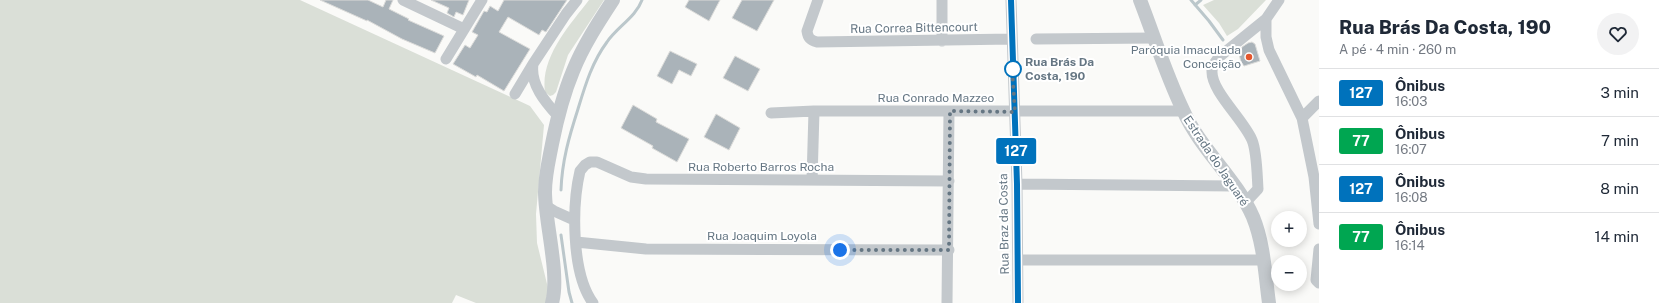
<!DOCTYPE html>
<html lang="pt">
<meta charset="utf-8">
<style>
body{margin:0;font-family:"Public Sans",sans-serif;background:#f2f2f3;color:#1f2937;height:100vh;display:flex;flex-direction:column;font-size:15px;white-space:nowrap}
*{box-sizing:border-box;margin:0}
p{font-size:13px;color:#747a83}
.icon{flex:none;width:22px;height:22px;fill:none;stroke:currentColor;stroke-width:2;stroke-linecap:round;stroke-linejoin:round}
.map{position:relative;flex:1;overflow:hidden}
.panel{display:flex;flex-direction:column;background:#fff;width:340px}
.panel>*{flex:none}
.badge{padding:0 8px;border-radius:3px;font-size:14px;line-height:26px}
.tools{position:absolute;left:1271px;top:211px;display:grid;gap:8px}
.tools a{display:grid;place-items:center;width:36px;height:36px;border-radius:50%;background:#fff;box-shadow:0 2px 10px #0003;font-size:20px}
.you{position:absolute;width:20px;height:20px;margin:-10px;border:3px solid #fff;border-radius:50%;background:#1a73e8;box-shadow:0 0 0 6px #1a73e833}
.map>.badge{position:absolute;translate:-50% -50%;box-shadow:0 0 0 2px #fff}
.round{display:grid;place-items:center;flex:none;width:42px;height:42px;border-radius:21px;background:#f2f2f3}
.overview{display:flex;align-items:center;justify-content:space-between;height:68px;padding:0 20px}
h1{font-size:19px;font-weight:800;line-height:30px}
ul{padding:0;list-style:none}
li{display:flex;align-items:center;gap:12px;height:48px;padding:0 20px;border-top:1px solid #e0e1e3}
li div{flex:1}
li b{display:block;font-size:15px}
li em{font-style:normal}
li .badge{min-width:44px;font-weight:700;text-align:center}
main{display:flex;flex:1;min-height:0}
.map>svg:first-child{display:block}
.green{fill:#dadfd7}
.lines{fill:none;stroke-linecap:round;stroke-linejoin:round}
.stream{stroke:#bbc7cb;stroke-width:3}
.building{fill:#aab3b9;stroke:#dcdcda}
.minor{stroke:#c3c8cc;stroke-width:11}
.tertiary{stroke:#c3c8cc;stroke-width:14}
.line-casing{stroke:#fff;stroke-width:9}
.line{stroke:#0072bc;stroke-width:6}
.walk{stroke:#657683;stroke-width:4;stroke-dasharray:0 7.2}
.poi-dot{fill:#e4572e;stroke:#fff;stroke-width:1.5}
.stop-dot{fill:#fff;stroke:#0072bc;stroke-width:2}
.labels{text-anchor:middle;stroke-width:4;stroke-linejoin:round;paint-order:stroke}
.street-label{font-size:12px;fill:#657683;stroke:#fff}
.poi-label{font-size:12px;fill:#657683;stroke:#fff;text-anchor:end}
.stop-label{font-size:12px;font-weight:bold;fill:#657683;stroke:#fff;text-anchor:start}
</style>
<main>
<div class="map">
<svg width="1319" height="303" viewBox="0 0 1319 303">
<rect width="100%" height="100%" fill="#fafaf8"/>
<!-- green -->
<path class="green" d="M0 0H300L530 106 544 125 536 214 537 243 548 288 546 303H476L456 295 452 303H0Z
M589 0H604L568 55 556 92 553 95 550 96 545 92C540 57 570 25 589 0Z
M1214 0H1266L1238 29 1227 36 1219 23 1203 5Z"/>
<g class="lines">
<!-- stream -->
<path class="stream" d="M1191 0 1209 21 1223 40
M1195 5 1201 0
M561 190C562 161 569 137 578 109 585 86 592 62 607 42 617 27 636 17 642 0
M561 235 569 292 572 303"/>
</g>
<!-- building -->
<path class="building" d="M320 0H368L383 7 386 0H393L389 9 409 19 408 20 444 36 435 53 402 39 367 20V21Z
M431 0H469L463 15 456 12 454 17 447 13 449 8Z
M504 0H567L546 32 542 30 539 35 508 17 499 32 530 49 504 91 477 75 476 77 453 64 465 45 470 48 478 35 472 32 484 11 487 12 490 6 498 11Z
M689 0H720L709 21 685 7Z
M742 0H774L757 31 732 18Z
M1252 42 1255 44 1260 61 1244 66 1241 62 1239 54 1242 47 1248 43Z
M670 51 697 64 691 76 679 70 672 84 657 76Z
M735 56 760 69 748 91 723 78Z
M633 105 657 119 656 122 689 139 677 162 652 148 653 146 621 128Z
M716 114 740 128 729 150 704 137Z"/>
<g class="lines">
<!-- minor -->
<path class="minor" d="M403 0 464 29
M818 0 807 31C808 38 810 40 817 42L1012 39
M942 0V41
M1011 0 1017 184 1018 303
M1279 0 1266 19V37L1269 50 1302 118 1314 177 1319 224
M1036 39 1155 38
M446 59 482 0
M515 94 533 64
M771 113 814 111H1183
M558 116C545 102 530 84 533 64L566 14 577 0
M1302 118 1319 101
M812 180 814 111
M1017 184 1234 186
M1245 203 1258 189C1257 174 1257 152 1252 140 1243 119 1211 91 1212 71 1212 65 1216 61 1219 57L1266 19
M546 206 554 211 574 220
M576 242 646 249 949 250
M1319 249 1316 280 1319 283
M1018 260H1263
M593 303C571 273 572 205 580 171L585 165 590 162H597L631 177 646 179 949 181
M947 303 949 111"/>
<!-- tertiary -->
<path class="tertiary" d="M1140 0C1154 36 1166 75 1183 110 1200 149 1236 178 1253 217 1264 244 1265 274 1269 303
M552 303C560 274 545 223 545 192 545 175 549 160 552 144 557 119 563 95 573 71 583 46 598 23 613 0"/>
</g>
<g class="lines">
<defs>
<path id="line" d="M1011 0 1017 184 1018 303"/>
</defs>
<!-- line casing -->
<use href="#line" class="line-casing"/>
<!-- line -->
<use href="#line" class="line"/>
<!-- walk -->
<path class="walk" d="M840 250H949L950 111 1015 112 1012 68 1013 69"/>
</g>
<!-- markers -->
<circle class="poi-dot" cx="1249" cy="57" r="4"/>
<circle class="stop-dot" cx="1013" cy="69" r="8"/>
<g class="labels">
<!-- street labels -->
<g class="street-label">
<text transform="translate(914 28) rotate(-1)" y="4">Rua Correa Bittencourt</text>
<text x="936" y="102">Rua Conrado Mazzeo</text>
<text transform="translate(1216 161) rotate(56)" y="4">Estrada do Jaguaré</text>
<text x="761" y="171">Rua Roberto Barros Rocha</text>
<text transform="translate(1004 224) rotate(-91)" y="4">Rua Braz da Costa</text>
<text x="762" y="240">Rua Joaquim Loyola</text>
</g>
<!-- poi labels -->
<g class="poi-label">
<text x="1241" y="54">Paróquia Imaculada<tspan x="1241" dy="14">Conceição</tspan></text>
</g>
<!-- stop labels -->
<g class="stop-label">
<text x="1025" y="66">Rua Brás Da<tspan x="1025" dy="14">Costa, 190</tspan></text>
</g>
</g>
</svg>
<div class="tools">
<a>+</a>
<a>−</a>
</div>
<div class="you" style="left:840px;top:250px"></div>
<b class="badge" style="left:1016px;top:151px;background:#0072bc;color:#fff">127</b>
</div>
<section class="panel">
<div class="overview"><div><h1>Rua Brás Da Costa, 190</h1><p>A pé · 4 min · 260 m</p></div><a class="round"><svg class="icon" aria-label="heart" viewBox="0 0 24 24"><path d="M12 20l-8-8c-3-5 5-10 8-4 3-6 11-1 8 4z"/></svg></a></div>
<ul>
<li><span class="badge" style="background:#0072bc;color:#fff">127</span><div><b>Ônibus</b><p>16:03</p></div><em>3 min</em></li>
<li><span class="badge" style="background:#00a651;color:#fff">77</span><div><b>Ônibus</b><p>16:07</p></div><em>7 min</em></li>
<li><span class="badge" style="background:#0072bc;color:#fff">127</span><div><b>Ônibus</b><p>16:08</p></div><em>8 min</em></li>
<li><span class="badge" style="background:#00a651;color:#fff">77</span><div><b>Ônibus</b><p>16:14</p></div><em>14 min</em></li>
</ul>
</section>
</main>
